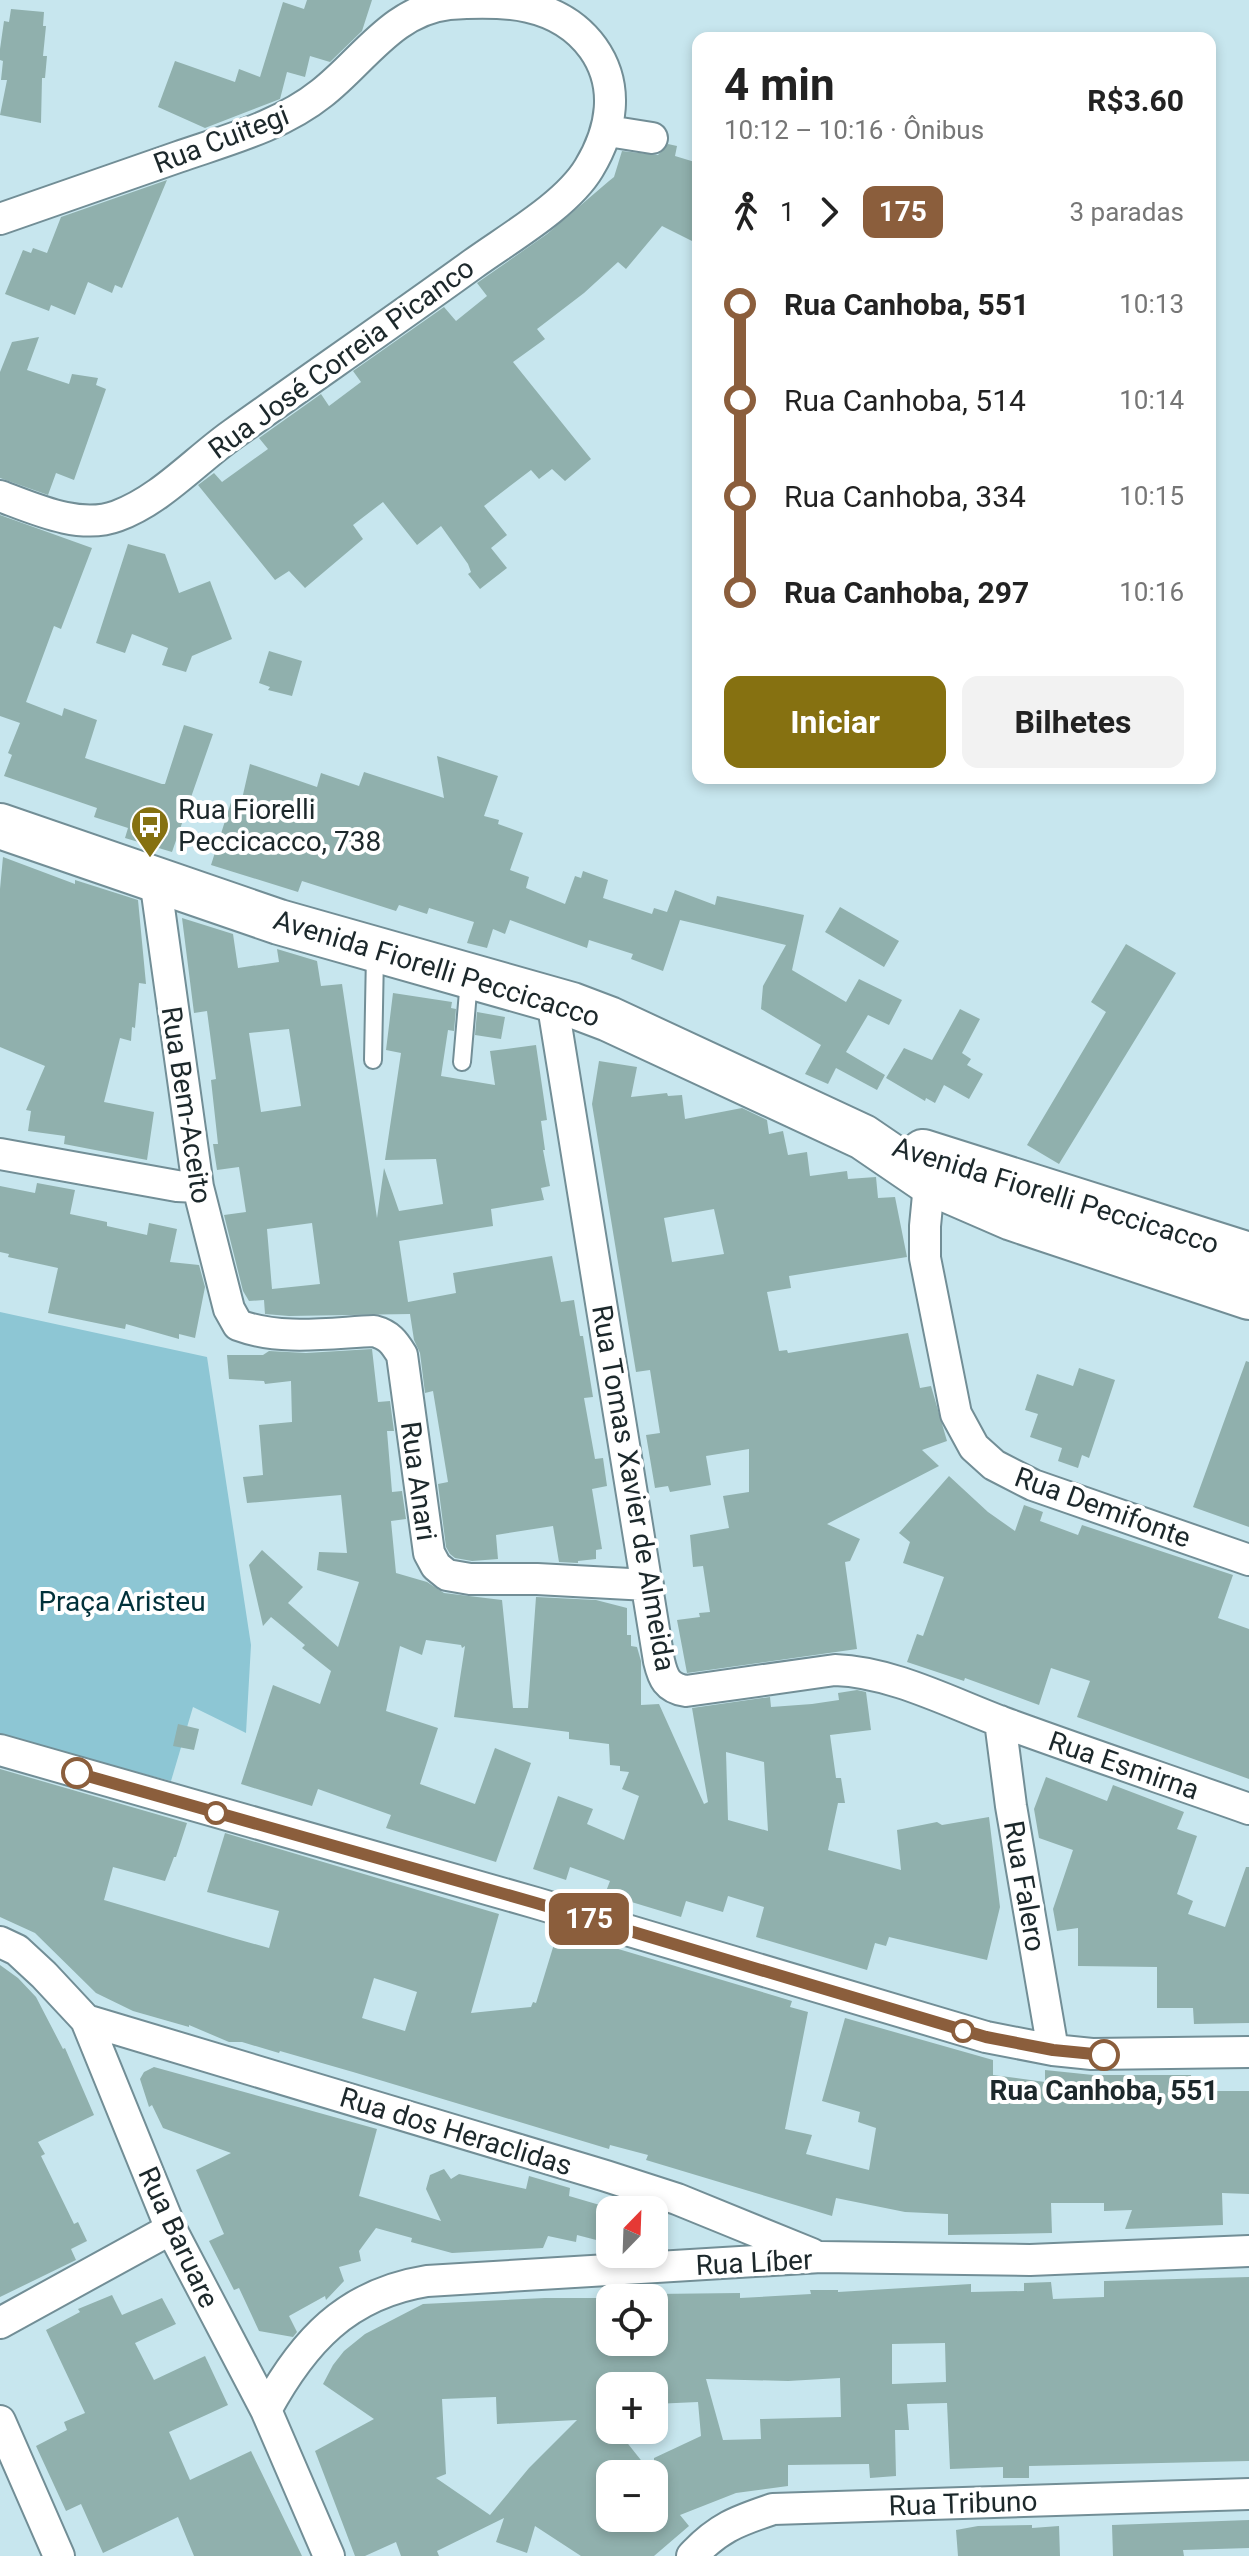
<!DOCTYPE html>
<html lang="pt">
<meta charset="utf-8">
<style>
body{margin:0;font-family:Roboto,sans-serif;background:#f2f2f2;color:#222;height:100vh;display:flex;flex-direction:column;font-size:30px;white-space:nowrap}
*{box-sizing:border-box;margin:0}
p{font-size:26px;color:#767676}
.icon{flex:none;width:44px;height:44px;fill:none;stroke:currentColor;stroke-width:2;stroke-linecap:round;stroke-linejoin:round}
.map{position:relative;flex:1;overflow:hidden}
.sheet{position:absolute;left:692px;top:32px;width:524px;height:752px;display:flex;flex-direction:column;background:#fff;border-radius:16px;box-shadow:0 4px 12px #0003}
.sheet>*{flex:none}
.badge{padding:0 16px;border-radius:12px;font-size:28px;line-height:52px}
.needle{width:52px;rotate:23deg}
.buttons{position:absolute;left:596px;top:2196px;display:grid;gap:16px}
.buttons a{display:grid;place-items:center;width:72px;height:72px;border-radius:16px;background:#fff;box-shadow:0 4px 12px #0003;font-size:40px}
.map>.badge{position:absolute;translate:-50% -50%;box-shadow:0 0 0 4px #fff}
.legs{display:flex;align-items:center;gap:12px;height:88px;padding:0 32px;font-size:26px}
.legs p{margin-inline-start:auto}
.head{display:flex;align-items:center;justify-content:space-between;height:136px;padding:0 32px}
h1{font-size:44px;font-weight:700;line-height:60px}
.button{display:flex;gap:16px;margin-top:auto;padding:16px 32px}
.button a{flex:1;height:92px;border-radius:16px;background:#867111;color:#fff;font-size:32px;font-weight:700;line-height:92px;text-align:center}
.button a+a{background:#f2f2f2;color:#222}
ul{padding:0 32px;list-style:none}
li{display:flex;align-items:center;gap:28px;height:96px;font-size:30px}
li i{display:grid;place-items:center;width:12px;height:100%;margin:0 10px;background:currentColor}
li i::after{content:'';width:20px;height:20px;margin:-10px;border:6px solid;border-radius:50%;background:#fff}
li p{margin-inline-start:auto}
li:first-child i{background:linear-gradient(#0000 50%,currentColor 0)}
li:last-child i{background:linear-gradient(currentColor 50%,#0000 0)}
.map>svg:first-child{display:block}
.green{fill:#8dc6d4}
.building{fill:#90b0ad;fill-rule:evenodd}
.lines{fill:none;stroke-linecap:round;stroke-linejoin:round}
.service-casing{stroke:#728e96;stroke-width:20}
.minor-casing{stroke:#728e96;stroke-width:34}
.secondary-casing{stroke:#728e96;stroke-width:48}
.service{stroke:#fff;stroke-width:16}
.minor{stroke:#fff;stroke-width:30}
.secondary{stroke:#fff;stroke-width:44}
.line-1-casing{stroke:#fff;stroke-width:18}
.line-1{stroke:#8b5e3c;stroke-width:12}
.stop-1-dot{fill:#fff;stroke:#8b5e3c;stroke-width:4}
.labels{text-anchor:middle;stroke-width:8;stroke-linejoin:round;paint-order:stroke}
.street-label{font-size:28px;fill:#1c282b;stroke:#fff}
.poi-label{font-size:28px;fill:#1c282b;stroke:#fff;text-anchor:start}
.park-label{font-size:28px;fill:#00313a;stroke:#fff}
.stop-label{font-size:28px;font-weight:bold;fill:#1c282b;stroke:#fff}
</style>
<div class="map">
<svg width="1249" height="2556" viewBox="0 0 1249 2556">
<rect width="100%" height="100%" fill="#c7e6ee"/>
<!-- green -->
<path class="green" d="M0 1312 207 1357 251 1645 246 1733 193 1707 171 1781 0 1736Z"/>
<!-- building -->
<path class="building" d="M307 0H372L362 31 330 62 310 56 305 77 287 72 280 99 205 128 158 107 175 61 235 82 239 69 260 77 283 2 304 9Z
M11 9 44 12 43 26H46L43 56H47L45 78H42L41 123 0 115 7 80H1L3 61 0 60V49L4 21 9 22Z
M668 144 677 146 675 156 698 163V244L662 226 626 269 618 262 584 293 537 329 545 339 513 362 591 459 565 481 552 469 539 479 531 470 484 506 507 535 491 548 507 568 480 589 468 574 471 572 468 564 441 526 417 545 383 502 353 525 363 539 305 588 289 571 275 580 198 485 214 473 222 482 268 449 259 438 321 394 329 406 361 382 353 371 444 307 456 321 487 296 477 283 547 234 609 181 614 177 622 151 658 155Z
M167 180 122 288 115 285 112 293 88 282 75 315 51 305 49 311 5 294 23 250 31 253 33 248 47 253 61 217Z
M39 337 27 370 69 384 72 374 98 378 96 385 106 389 74 480 56 473 48 495 0 478V372L12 342Z
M0 515 92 548 61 629 54 626 26 702 62 716 64 708 97 720 85 758 162 784H165L184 725 213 734 172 852 125 838 128 828 94 817 97 808 4 776 12 755 8 753 20 723 0 716Z
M128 544 165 554 179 593 210 581 232 639 192 656 186 672 162 665 168 648 132 634 125 653 96 643Z
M269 651 302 661 292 696 268 690 270 687 259 683Z
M437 756 498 776 484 816 499 820 498 824 523 833 510 870 529 877 526 888 565 904 575 876 581 878 583 871 608 880 603 898 652 914 654 908 667 912 675 890 715 905 717 896 804 915 792 970 846 1002 859 979 902 1000 889 1025 868 1015 846 1052 885 1075 877 1090 836 1068 828 1084 805 1074 821 1045 761 1009 763 986 786 945 680 920 663 971 631 959 633 954 589 940 587 948 510 920 505 934 493 929 487 948 467 943 474 922 429 908 427 914 399 905 396 911 302 881 298 892 211 865 233 796 242 799 250 764 317 787 321 773 359 786 364 772 444 798Z
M3 857 75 884V880L138 900 146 984 139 983 135 1028 132 1027 131 1041 120 1038 104 1102 154 1112 147 1160 64 1144 65 1136 28 1131 31 1111 26 1110 45 1066 0 1047V889Z
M840 907 899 941 884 967 825 932Z
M182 918 233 934 238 968 279 962 277 949 317 961 321 986 342 984 377 1218 384 1168 399 1211 443 1204 436 1159 385 1160 401 1053 386 1050 393 993 452 1002 451 1008 456 1009 454 1031 448 1030 441 1076 495 1085 490 1051 536 1045 547 1120 541 1121 545 1150H543L550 1186 541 1188 544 1200 491 1209 493 1226 399 1241 408 1302 456 1293 453 1273 552 1256 561 1302 574 1300 580 1336H583L593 1397 584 1398 595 1459 603 1458 607 1486 592 1489 602 1549 596 1550V1559L578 1561V1563L559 1562 553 1526 496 1535 498 1559 472 1561 455 1558 450 1554 446 1547 438 1484 448 1482 433 1391 425 1393 420 1353 414 1340 410 1314 289 1316 265 1314 264 1300 249 1301 243 1291 224 1215 246 1212 239 1167 217 1170 213 1144H218L211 1080 216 1079 207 1011 194 1013ZM289 1029 301 1106 261 1112 249 1033ZM312 1223 320 1284 272 1289 267 1229Z
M1126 944 1176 973 1059 1164 1027 1145 1106 1012 1091 1002Z
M960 1009 980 1019 962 1053 971 1059 967 1065 983 1074 969 1099 944 1085 935 1103 926 1098 925 1101 886 1078 904 1048 932 1060Z
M477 1012 505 1017 501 1039 475 1035Z
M599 1061 637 1067 631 1097 667 1093 668 1096 682 1095 685 1119 742 1108 767 1120 769 1134 783 1131 788 1155 807 1152 810 1176 847 1171 848 1179 876 1177 878 1198 895 1197 907 1257 789 1276 791 1288 767 1292 779 1351 787 1350 788 1353 908 1333 920 1388 931 1386 947 1441 922 1450 939 1466 827 1524 860 1539 850 1561 845 1562 857 1649 687 1673 677 1620 700 1617 699 1613 710 1612 703 1566 693 1567 690 1535 729 1528 723 1496 749 1492V1449L706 1456 711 1485 670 1492 668 1486 655 1488 646 1435 660 1433 650 1370 636 1372 592 1104ZM714 1209 724 1254 672 1262 664 1218Z
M37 1183 75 1190 70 1214 107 1222V1226L147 1235 149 1223 177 1229 170 1262 199 1265 205 1287 195 1338 179 1334V1339L126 1324 125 1329 48 1313 58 1268 8 1257 9 1254 0 1252V1186L35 1193Z
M372 1349 378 1402 390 1401 394 1431H387L392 1492 402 1491 406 1519 391 1521 396 1573 427 1582 444 1593 502 1600 513 1708H528L536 1597 596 1600 627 1608V1635H631V1646L637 1647 641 1661V1705L659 1704 704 1804 708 1802 692 1708 770 1697 771 1707 812 1704 839 1700 838 1693 857 1690 866 1692 871 1730 830 1735 836 1778H841L845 1803H838L828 1850 901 1870 897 1830 937 1822 942 1825 989 1817 1000 1907 987 1960 889 1937 886 1946 875 1943 867 1970 756 1937 764 1907 728 1896 723 1912 686 1901 681 1917 605 1894 610 1881 570 1867 566 1880 533 1869 558 1796 593 1809 587 1824 624 1840 639 1796 622 1789 629 1772 620 1771V1766L610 1765 609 1744 569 1739V1732L454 1717 465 1646 462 1648 461 1645 426 1640 422 1655 400 1646 386 1711 438 1728 420 1784 475 1804 495 1748 531 1763 496 1862 386 1828 391 1815 318 1789 312 1806 241 1784 273 1685 320 1704 331 1671 302 1648 305 1645 271 1617 263 1626 249 1565 262 1550 303 1587 288 1603 338 1647 359 1582 317 1570 319 1552 347 1553 341 1495 247 1503 243 1477 263 1475 259 1425 292 1422 291 1381 265 1384 264 1381 229 1379 227 1355H263L269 1351 306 1353ZM726 1752 764 1762 768 1831 728 1820Z
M1246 1361 1249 1362V1527L1193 1507Z
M1079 1368 1115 1380 1089 1458 1082 1455 1078 1468 1058 1461 1062 1448 1030 1437 1038 1414 1025 1410 1037 1374 1073 1386Z
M949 1476 988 1512 1015 1531 1024 1505 1043 1512 1040 1521 1078 1535 1082 1525 1233 1575 1218 1618 1249 1629V1779L1077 1717 1090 1681 1051 1668 1039 1705 965 1678 964 1681 907 1662 917 1634 923 1636 944 1577 903 1563 910 1542 899 1533Z
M178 1724 199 1729 194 1750 173 1746Z
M0 1769 187 1823 176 1857H174L165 1881 113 1867 104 1900 233 1938 269 1948 279 1911 207 1892 225 1833 499 1914 471 2013 531 2007 533 2002 536 2003 558 1931 792 2001 790 2007 808 2012 785 2129 812 2135 806 2154 869 2170 876 2128 858 2122 860 2112 822 2101 845 2018 993 2060V2075L1045 2082V2070L1093 2075H1191L1192 2091H1249V2194L1222 2193 1223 2225 1125 2229 1132 2210 1104 2211V2203H1051L1052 2233 948 2235V2214L905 2212 836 2198 832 2216 646 2160 648 2155 610 2145 609 2149 353 2072 280 2051 279 2053 242 2042H229L189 2025V2027L133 2011 96 1993 35 1933 0 1917ZM374 1978 417 1992 405 2031 362 2018Z
M1046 1777 1107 1801 1113 1785 1184 1812 1177 1829 1197 1836 1177 1894 1193 1901 1188 1914 1225 1927 1246 1867H1249V2023L1194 2024 1193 2008H1157V1967L1078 1966V1928L1057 1931 1053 1909 1073 1850 1039 1838 1034 1809Z
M0 1965 18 1978 36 1997 63 2049 65 2048 94 2115 38 2142 45 2154 41 2156 74 2224 78 2222 87 2241 71 2249 76 2260 0 2297Z
M154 2067 377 2129 359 2196 441 2221 426 2189 430 2175 444 2169 451 2179 459 2174 526 2189 529 2176 570 2188 569 2196 610 2208V2239L604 2237V2242L577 2235 576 2242 548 2236 543 2248 452 2253 411 2242 412 2238 376 2228 359 2251 361 2261 339 2267 344 2281 326 2300 325 2296 289 2316 297 2332 293 2337 259 2331 239 2288 234 2290 209 2241 224 2234 196 2170 231 2153 163 2128 152 2105 149 2107 140 2079 144 2072Z
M1249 2277V2461L1029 2466V2478H1003V2467L950 2469 947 2403 907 2404 909 2430H895L896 2476 870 2478 869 2464 788 2465V2486L736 2493 680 2515 689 2526 654 2556H581L535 2526 527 2553 496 2542 504 2518 437 2551 439 2556H401L396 2542 365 2556H355L315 2451 374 2419 323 2384 333 2365 344 2351 365 2334 423 2304 545 2298H610V2342H654V2294L740 2293V2298L811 2294 810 2290H838V2292L971 2284V2292L1024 2291V2283L1051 2282 1053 2299 1104 2297V2281ZM945 2343 946 2382 892 2384V2344ZM654 2376V2404L698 2402 701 2436 654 2458V2518H610V2474H652L617 2430H610V2422L597 2406 610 2405V2378ZM840 2378 841 2417 760 2419 761 2439 723 2440 706 2379 788 2381ZM496 2397 497 2424 577 2420 529 2468 490 2515 436 2478 446 2474 442 2399Z
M112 2295 122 2315 162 2298 176 2324 135 2343 154 2380 205 2356 228 2405 169 2432 190 2480 251 2451 302 2556H194L178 2517 103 2553 81 2504 66 2511 36 2446 67 2430 64 2422 85 2413 46 2330 80 2312 78 2309Z
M1249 2520V2548L1183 2550 1184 2556H1113L1112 2525Z
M1032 2525V2528L1059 2526 1060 2556H958L956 2530 978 2526Z"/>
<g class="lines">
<defs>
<path id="service" d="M373 1060 375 954
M462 1062 469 980"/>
<path id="minor" d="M608 131 652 138
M0 219C59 198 119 178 178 157 227 140 281 126 322 93 363 61 393 10 449 4 502 0 559 1 593 48 620 86 612 130 589 168 567 205 509 238 473 264 394 321 313 377 233 434 196 460 161 500 117 516 80 530 35 509 0 496
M155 879 198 1187 229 1309 238 1325C281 1341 329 1333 374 1331 389 1335 394 1342 402 1355L429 1553 436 1566 447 1575 470 1579H537L648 1585
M552 1000 659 1661C663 1678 667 1688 686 1691L835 1670C892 1672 949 1702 1002 1722 1084 1752 1167 1780 1249 1809
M0 1154 177 1186 198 1187
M931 1164 925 1226V1258L956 1414 974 1447 994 1465 1033 1485 1249 1560
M1000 1721 1011 1806 1053 2050
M0 1750 536 1903 986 2037 1053 2050 1092 2054 1249 2052
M0 1942 17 1950 44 1975 86 2020 171 2229 266 2410 329 2556
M86 2020 606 2176 677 2199 812 2254
M0 2323 171 2229
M266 2410C303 2342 346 2294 427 2281L821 2257 1030 2260 1249 2251
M0 2421 59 2556
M692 2556C718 2528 737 2521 773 2509L1249 2494"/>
<path id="secondary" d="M0 826 279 922 572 1005 609 1019 863 1137 929 1182 1012 1218 1249 1297
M923 1152 1249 1255"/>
</defs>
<!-- service casing -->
<use href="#service" class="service-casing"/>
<!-- minor casing -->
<use href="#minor" class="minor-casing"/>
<!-- secondary casing -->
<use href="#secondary" class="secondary-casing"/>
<!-- service -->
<use href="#service" class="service"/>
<!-- minor -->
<use href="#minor" class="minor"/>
<!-- secondary -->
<use href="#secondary" class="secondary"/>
</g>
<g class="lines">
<defs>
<path id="line-1" d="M77 1773 536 1903 986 2037 1053 2050 1104 2055"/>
</defs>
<!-- line-1 casing -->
<use href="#line-1" class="line-1-casing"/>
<!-- line-1 -->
<use href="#line-1" class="line-1"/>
</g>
<!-- icons -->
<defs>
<symbol id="bus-pin" viewBox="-11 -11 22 30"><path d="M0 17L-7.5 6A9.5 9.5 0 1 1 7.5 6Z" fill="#867111" stroke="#fff"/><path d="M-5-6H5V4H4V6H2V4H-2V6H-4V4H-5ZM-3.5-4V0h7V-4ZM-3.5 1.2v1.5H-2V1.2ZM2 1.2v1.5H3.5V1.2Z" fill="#fff"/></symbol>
</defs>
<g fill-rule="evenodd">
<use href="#bus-pin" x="128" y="803" width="44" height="60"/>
</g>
<!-- markers -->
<g class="stop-1-dot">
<circle cx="77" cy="1773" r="14"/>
<circle cx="216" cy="1813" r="10"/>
<circle cx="963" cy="2031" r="10"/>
<circle cx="1104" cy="2055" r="14"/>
</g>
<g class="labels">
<!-- street labels -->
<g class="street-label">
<text transform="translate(221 139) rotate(-21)" y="10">Rua Cuitegi</text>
<text transform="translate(341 358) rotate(-36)" y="10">Rua José Correia Picanco</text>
<text transform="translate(437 968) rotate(17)" y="10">Avenida Fiorelli Peccicacco</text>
<text transform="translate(187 1105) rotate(81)" y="10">Rua Bem-Aceito</text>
<text transform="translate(1056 1195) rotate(17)" y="10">Avenida Fiorelli Peccicacco</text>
<text transform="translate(419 1481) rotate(82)" y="10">Rua Anari</text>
<text transform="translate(634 1488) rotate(80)" y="10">Rua Tomas Xavier de Almeida</text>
<text transform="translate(1103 1507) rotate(20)" y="10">Rua Demifonte</text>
<text transform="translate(1124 1765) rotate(19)" y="10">Rua Esmirna</text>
<text transform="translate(1025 1886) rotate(80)" y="10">Rua Falero</text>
<text transform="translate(456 2131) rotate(17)" y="10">Rua dos Heraclidas</text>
<text transform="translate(179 2237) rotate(65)" y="10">Rua Baruare</text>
<text transform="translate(754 2262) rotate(-3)" y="10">Rua Líber</text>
<text transform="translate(963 2503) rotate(-2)" y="10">Rua Tribuno</text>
</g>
<!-- poi labels -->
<g class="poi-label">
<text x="178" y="819">Rua Fiorelli<tspan x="178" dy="32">Peccicacco, 738</tspan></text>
</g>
<!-- park labels -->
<g class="park-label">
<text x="122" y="1611">Praça Aristeu</text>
</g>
<!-- stop labels -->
<g class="stop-label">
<text x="1104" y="2100">Rua Canhoba, 551</text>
</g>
</g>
</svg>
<div class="buttons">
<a><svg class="needle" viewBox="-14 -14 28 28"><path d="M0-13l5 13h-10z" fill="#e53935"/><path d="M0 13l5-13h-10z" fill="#767676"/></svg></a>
<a><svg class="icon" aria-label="locate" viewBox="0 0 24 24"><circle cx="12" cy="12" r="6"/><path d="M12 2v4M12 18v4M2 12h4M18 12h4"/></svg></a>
<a>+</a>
<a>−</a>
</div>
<b class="badge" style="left:589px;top:1919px;background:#8b5e3c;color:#fff">175</b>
<section class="sheet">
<div class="head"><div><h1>4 min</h1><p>10:12 – 10:16 · Ônibus</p></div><b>R$3.60</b></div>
<div class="legs"><svg class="icon" aria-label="walk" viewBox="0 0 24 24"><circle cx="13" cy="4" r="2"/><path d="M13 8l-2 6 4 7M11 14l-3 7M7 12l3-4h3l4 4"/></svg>1<svg class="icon" aria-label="forward" viewBox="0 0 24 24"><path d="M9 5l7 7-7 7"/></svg><b class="badge" style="background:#8b5e3c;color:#fff">175</b><p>3 paradas</p></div>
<ul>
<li><i style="color:#8b5e3c"></i><b>Rua Canhoba, 551</b><p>10:13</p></li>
<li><i style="color:#8b5e3c"></i><span>Rua Canhoba, 514</span><p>10:14</p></li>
<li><i style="color:#8b5e3c"></i><span>Rua Canhoba, 334</span><p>10:15</p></li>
<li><i style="color:#8b5e3c"></i><b>Rua Canhoba, 297</b><p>10:16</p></li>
</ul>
<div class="button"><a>Iniciar</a><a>Bilhetes</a></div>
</section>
</div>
